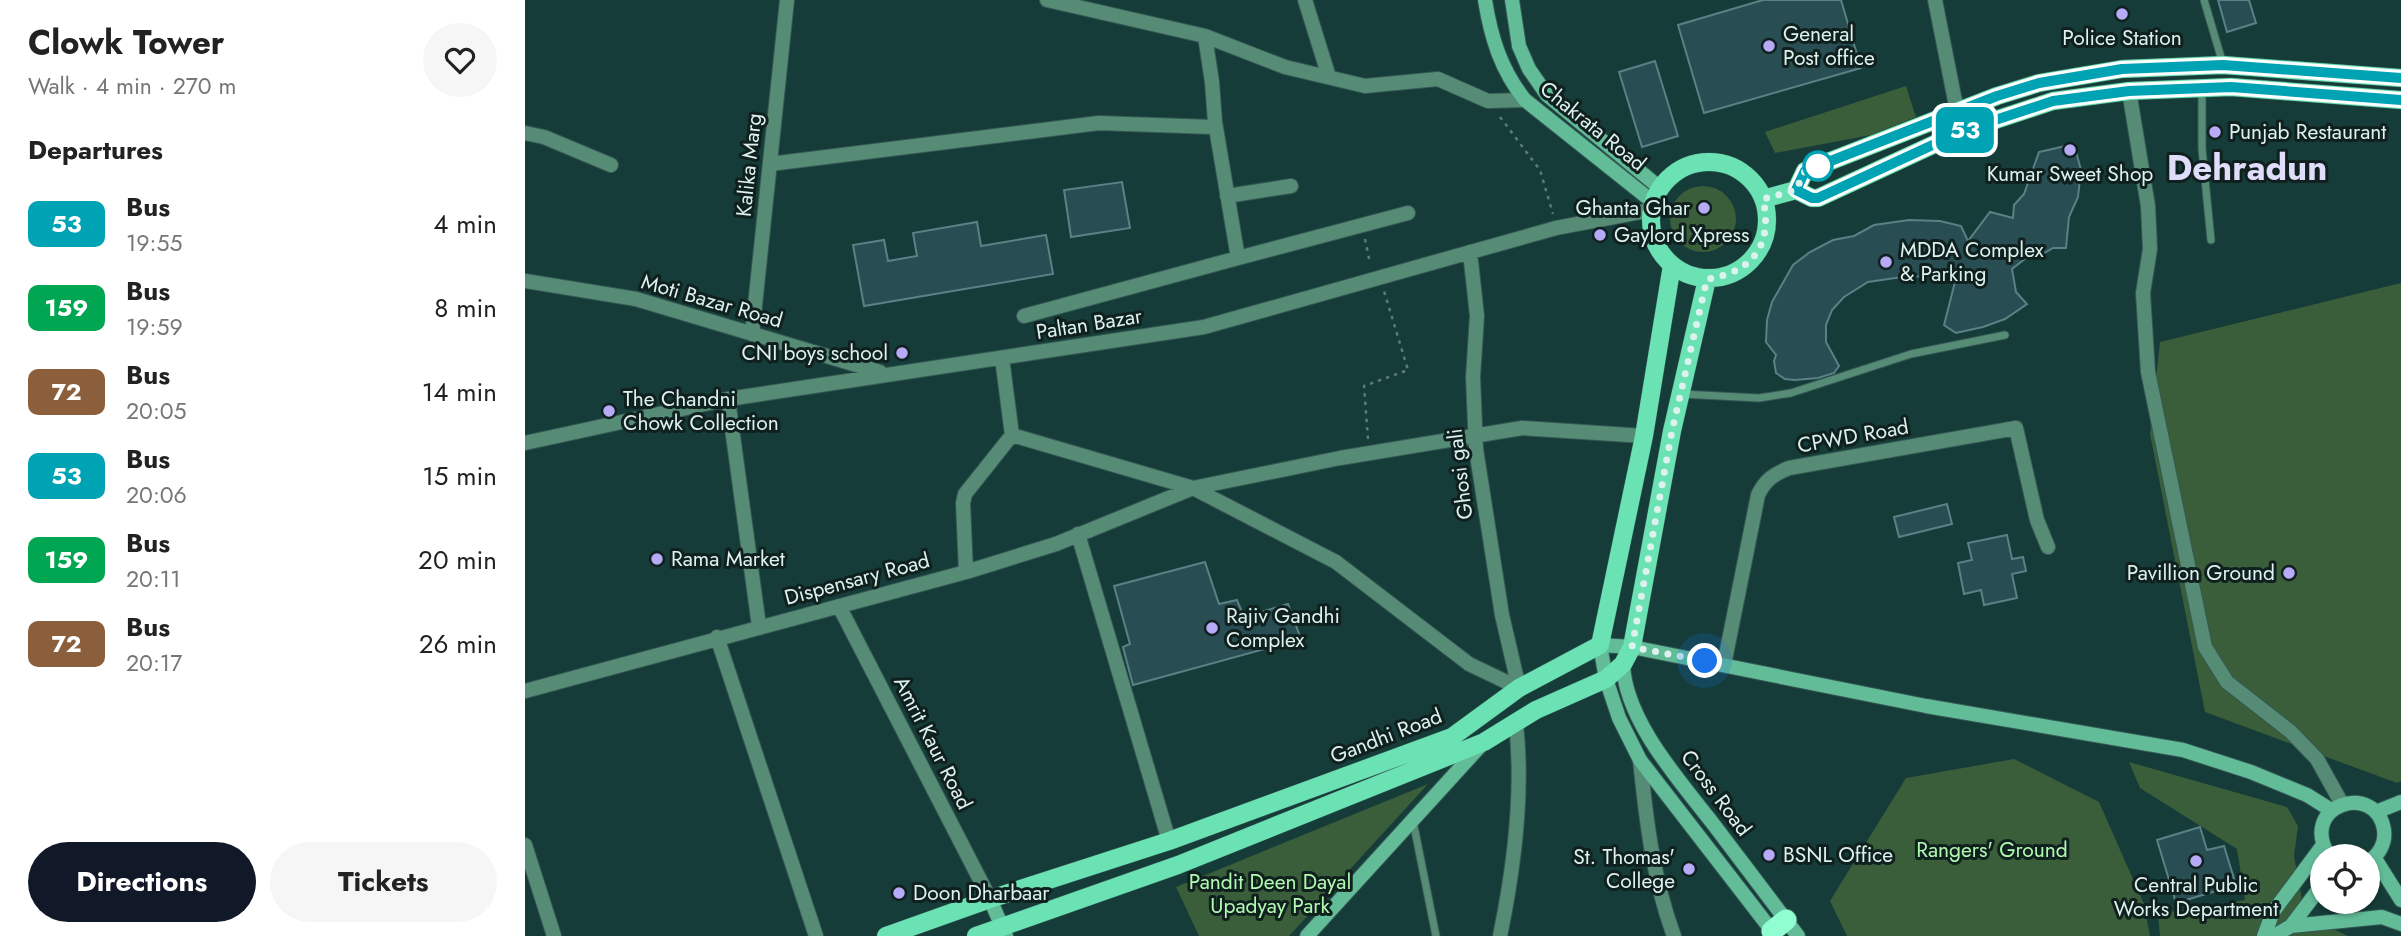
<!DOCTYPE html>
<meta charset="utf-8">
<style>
body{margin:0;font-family:Jost,sans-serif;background:#f6f6f6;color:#222;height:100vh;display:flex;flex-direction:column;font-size:26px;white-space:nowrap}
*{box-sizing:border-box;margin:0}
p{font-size:23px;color:#767676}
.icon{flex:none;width:38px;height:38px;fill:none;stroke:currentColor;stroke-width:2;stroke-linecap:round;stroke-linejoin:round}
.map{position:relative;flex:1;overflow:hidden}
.side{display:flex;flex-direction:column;background:#fff;width:525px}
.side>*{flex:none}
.badge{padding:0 14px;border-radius:10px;font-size:24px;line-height:46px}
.buttons{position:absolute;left:1785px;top:844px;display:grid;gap:14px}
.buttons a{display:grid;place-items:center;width:70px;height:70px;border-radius:50%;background:#fff;box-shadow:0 2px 5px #0004;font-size:35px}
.you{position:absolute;width:35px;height:35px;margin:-18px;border:5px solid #fff;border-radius:50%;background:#1a73e8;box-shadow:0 0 0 10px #1a73e833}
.map>.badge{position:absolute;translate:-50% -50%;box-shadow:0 0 0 4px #fff}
h2{padding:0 28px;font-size:26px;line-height:63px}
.round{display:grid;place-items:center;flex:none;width:74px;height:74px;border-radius:37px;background:#f6f6f6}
.headline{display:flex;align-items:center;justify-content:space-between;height:119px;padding:0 28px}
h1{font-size:33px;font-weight:700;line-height:52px}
.primary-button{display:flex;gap:14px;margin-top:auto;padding:14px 28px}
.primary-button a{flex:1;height:80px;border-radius:42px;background:#111827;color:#fff;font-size:28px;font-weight:700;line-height:80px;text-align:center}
.primary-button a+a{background:#f6f6f6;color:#222}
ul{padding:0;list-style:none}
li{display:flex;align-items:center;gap:21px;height:84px;padding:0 28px}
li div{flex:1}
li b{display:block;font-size:26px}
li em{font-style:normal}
li .badge{min-width:77px;font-weight:700;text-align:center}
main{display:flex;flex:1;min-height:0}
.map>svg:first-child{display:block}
.green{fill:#3a5d3a}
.building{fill:#284e53;stroke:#5a8186;stroke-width:2}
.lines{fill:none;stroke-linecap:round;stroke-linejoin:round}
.lane-casing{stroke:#355955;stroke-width:9}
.street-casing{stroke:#355955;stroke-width:16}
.secondary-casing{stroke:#355955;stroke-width:16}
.primary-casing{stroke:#355955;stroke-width:19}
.highway-casing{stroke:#355955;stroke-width:23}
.path{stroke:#5a7b77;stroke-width:2.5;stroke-dasharray:3.5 5;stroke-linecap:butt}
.lane{stroke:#568c75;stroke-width:7}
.street{stroke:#568c75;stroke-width:14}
.secondary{stroke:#62bc98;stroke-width:14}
.primary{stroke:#6ae2b3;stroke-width:18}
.highway{stroke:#90fed1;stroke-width:21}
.line-casing{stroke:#fff;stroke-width:16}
.line{stroke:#00a3b4;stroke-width:10}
.walk{stroke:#ddf2ee;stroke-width:7;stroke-dasharray:0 12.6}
.poi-dot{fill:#b7abf8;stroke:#10201e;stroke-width:2.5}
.stop-dot{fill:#fff;stroke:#00a3b4;stroke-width:3.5}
.labels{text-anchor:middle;stroke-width:6;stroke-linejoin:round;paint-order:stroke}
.poi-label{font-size:21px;fill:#ddf2ee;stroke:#10201e;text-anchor:start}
.street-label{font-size:21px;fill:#ddf2ee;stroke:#10201e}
.park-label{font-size:21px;fill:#b2fab1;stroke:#10201e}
.town-label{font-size:35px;font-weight:bold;fill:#e0ddfa;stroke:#10201e}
</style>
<main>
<section class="side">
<div class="headline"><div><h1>Clowk Tower</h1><p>Walk · 4 min · 270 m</p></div><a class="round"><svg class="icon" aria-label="heart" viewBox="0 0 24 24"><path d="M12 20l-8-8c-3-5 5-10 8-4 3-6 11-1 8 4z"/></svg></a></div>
<h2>Departures</h2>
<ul>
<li><span class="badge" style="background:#00a3b4;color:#fff">53</span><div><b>Bus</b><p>19:55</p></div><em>4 min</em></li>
<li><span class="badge" style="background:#00a651;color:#fff">159</span><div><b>Bus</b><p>19:59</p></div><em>8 min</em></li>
<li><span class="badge" style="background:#8b5e3c;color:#fff">72</span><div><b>Bus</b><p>20:05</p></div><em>14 min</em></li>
<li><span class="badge" style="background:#00a3b4;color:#fff">53</span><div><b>Bus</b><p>20:06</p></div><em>15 min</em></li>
<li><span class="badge" style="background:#00a651;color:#fff">159</span><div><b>Bus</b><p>20:11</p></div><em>20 min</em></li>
<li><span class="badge" style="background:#8b5e3c;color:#fff">72</span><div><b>Bus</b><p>20:17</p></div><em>26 min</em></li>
</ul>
<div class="primary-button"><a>Directions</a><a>Tickets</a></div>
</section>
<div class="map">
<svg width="1876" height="936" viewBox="0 0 1876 936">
<rect width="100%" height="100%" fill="#153c38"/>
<!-- green -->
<path class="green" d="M1381 86 1391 117 1346 135 1250 153 1240 132Z
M1145 219a33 33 0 1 1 66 0a33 33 0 1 1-66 0Z
M1876 283V781L1872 783 1680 712 1625 434 1635 342Z
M1489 759 1574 802 1619 904 1625 936H1322L1305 901 1381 778Z
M1604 762 1762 807 1773 826 1769 856 1780 916 1823 936H1635L1633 914 1720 900 1712 849 1615 788Z
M903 784 764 936H674L651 887Z"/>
<!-- building -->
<path class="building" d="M1238 0H1316L1336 68 1179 113 1153 25Z
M1693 0H1724L1731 23 1702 32Z
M1130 61 1153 136 1117 147 1094 72Z
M1549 144 1556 170 1553 197 1544 217 1541 248H1528L1516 255H1505L1487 269 1491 292 1502 304 1480 319 1458 327 1431 333 1419 325 1431 278 1384 276 1343 282 1319 297 1307 310 1301 325V342L1314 366 1309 373 1293 378 1270 380 1260 379 1251 373 1249 361 1251 355 1241 342 1242 320 1247 302 1268 265 1285 252 1308 240 1329 236 1349 225 1384 220 1415 221 1436 226 1443 241 1465 212 1488 218 1489 205 1499 194 1514 152Z
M597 182 605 228 546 237 539 190Z
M452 222 456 246 521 235 528 274 339 306 328 245 359 240 363 261 392 256 388 233Z
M1422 504 1427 524 1374 537 1369 517Z
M1482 535 1487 559 1498 557 1501 571 1487 574 1492 598 1459 605 1456 590 1439 594 1433 563 1447 560 1443 543Z
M680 562 694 604 712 600 719 617 763 604 776 639 608 685 598 647 605 644 589 586Z
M1675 827 1682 850 1699 846 1711 885 1651 903 1632 840Z"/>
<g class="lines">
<defs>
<path id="lane" d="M1679 0 1698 64
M1677 89V149L1686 240
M1156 394 1234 398 1266 393 1386 354 1480 335
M888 821 911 936"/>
<path id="street" d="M522 0 680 36 760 67 840 86 913 79 963 101 1000 100
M780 0 804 77
M1410 0 1432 111
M1604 91 1623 206 1625 249 1618 293 1623 372 1680 647 1702 682 1766 732 1792 759 1817 804
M0 133 19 137 86 165
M245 164 574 123 687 127 690 122 687 82 680 36
M702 196 766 186
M945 252 952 316 948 377 951 449 977 615 994 688
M713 258 883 213
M0 281 111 299 355 372
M499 316 713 258 690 122
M227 334 262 0
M477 358 487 435 668 488 811 562 944 664 994 688
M203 399 234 626
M0 443 203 399 679 327 1031 228 1126 210
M553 534 644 841
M441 572 438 503 440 494 487 435
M314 606 465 899
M192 637 291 936
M1199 665 1233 495C1240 480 1249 474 1264 468L1491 428 1512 520 1523 547
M0 691 441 572 531 544 668 488 815 458 997 428 1119 436
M1115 760C1121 818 1128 880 1149 936
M0 845 29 936
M975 936C989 868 999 794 991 724"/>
<path id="secondary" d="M960 0C966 38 976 70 1000 100L1128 202
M987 0 994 46 1004 69 1022 95 1135 188
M1098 664C1100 721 1156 782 1189 825 1217 862 1245 899 1273 936
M1851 812 1876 802
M1804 856C1772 804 1852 781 1859 830 1861 843 1854 855 1843 862
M1849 857 1876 900
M465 899 481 936
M1766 926 1857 917 1876 924
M782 936 958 743
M1251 936 1115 760 1094 718 1081 679 1075 645 1107 647 1401 706 1658 750 1726 772 1782 795 1806 810
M1739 936 1748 912 1798 845
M1749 936 1766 926 1797 885"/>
<path id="primary" d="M1126 220a58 58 0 1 1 116 0a58 58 0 1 1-116 0Z
M1271 190 1280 171 1472 96 1514 83 1597 69 1698 65 1876 78
M1238 199 1271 190 1287 198H1293L1440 130 1528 101 1604 91 1706 87 1876 100
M361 936 465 899 644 841 927 737 994 688 1075 645 1119 436 1147 265
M451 936 653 865 959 742 1011 710 1081 679 1098 664 1107 647 1147 431 1182 279"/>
<path id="highway" d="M1247 931 1261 920"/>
</defs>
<!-- lane casing -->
<use href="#lane" class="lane-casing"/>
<!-- street casing -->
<use href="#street" class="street-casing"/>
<!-- secondary casing -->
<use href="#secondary" class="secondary-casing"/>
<!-- primary casing -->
<use href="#primary" class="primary-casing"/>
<!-- highway casing -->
<use href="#highway" class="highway-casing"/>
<!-- path -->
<path class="path" d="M975 117 1015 170 1028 214
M840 239 845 263
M843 439 839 386 883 370 859 291"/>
<!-- lane -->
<use href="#lane" class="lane"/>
<!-- street -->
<use href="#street" class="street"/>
<!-- secondary -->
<use href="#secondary" class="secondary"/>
<!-- primary -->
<use href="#primary" class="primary"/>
<!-- highway -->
<use href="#highway" class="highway"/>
</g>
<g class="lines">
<defs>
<path id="line" d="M1876 78 1698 65 1597 69 1514 83 1472 96 1280 171 1271 190 1287 198H1293L1440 130 1528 101 1604 91 1706 87 1876 100"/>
</defs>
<!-- line casing -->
<use href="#line" class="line-casing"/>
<!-- line -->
<use href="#line" class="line"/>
<!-- walk -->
<path class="walk" d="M1180 661 1107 647 1147 431 1182 279C1228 272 1248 245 1238 199L1271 190 1280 171 1302 162 1293 166"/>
</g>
<!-- markers -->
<g class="poi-dot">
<circle cx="1597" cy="14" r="7"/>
<circle cx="1244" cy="46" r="7"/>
<circle cx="1690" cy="132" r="7"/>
<circle cx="1545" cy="150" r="7"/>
<circle cx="1179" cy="208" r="7"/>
<circle cx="1075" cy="235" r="7"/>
<circle cx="1361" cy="262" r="7"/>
<circle cx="377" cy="353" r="7"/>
<circle cx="84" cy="411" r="7"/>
<circle cx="132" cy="559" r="7"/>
<circle cx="1764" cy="573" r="7"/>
<circle cx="687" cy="628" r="7"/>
<circle cx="1244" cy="855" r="7"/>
<circle cx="1671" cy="861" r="7"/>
<circle cx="1164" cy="869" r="7"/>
<circle cx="374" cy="893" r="7"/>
</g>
<circle class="stop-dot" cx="1293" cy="166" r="14"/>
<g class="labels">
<!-- poi labels -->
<g class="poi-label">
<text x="1258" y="41">General<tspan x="1258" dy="24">Post office</tspan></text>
<text x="1597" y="45" text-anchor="middle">Police Station</text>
<text x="1704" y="139">Punjab Restaurant</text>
<text x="1545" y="181" text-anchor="middle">Kumar Sweet Shop</text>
<text x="1165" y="215" text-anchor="end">Ghanta Ghar</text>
<text x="1089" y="242">Gaylord Xpress</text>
<text x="1375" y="257">MDDA Complex<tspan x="1375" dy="24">&amp; Parking</tspan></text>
<text x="363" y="360" text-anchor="end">CNI boys school</text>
<text x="98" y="406">The Chandni<tspan x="98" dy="24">Chowk Collection</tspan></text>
<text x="146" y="566">Rama Market</text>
<text x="1750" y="580" text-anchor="end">Pavillion Ground</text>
<text x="701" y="623">Rajiv Gandhi<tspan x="701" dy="24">Complex</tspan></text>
<text x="1258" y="862">BSNL Office</text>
<text x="1150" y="864" text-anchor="end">St. Thomas'<tspan x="1150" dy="24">College</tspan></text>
<text x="1671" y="892" text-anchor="middle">Central Public<tspan x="1671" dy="24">Works Department</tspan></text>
<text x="388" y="900">Doon Dharbaar</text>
</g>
<!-- street labels -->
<g class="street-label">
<text transform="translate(1068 126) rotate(39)" y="7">Chakrata Road</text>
<text transform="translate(224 165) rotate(-84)" y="7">Kalika Marg</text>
<text transform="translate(187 301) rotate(16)" y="7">Moti Bazar Road</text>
<text transform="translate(564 324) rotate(-9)" y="7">Paltan Bazar</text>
<text transform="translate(1328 436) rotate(-10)" y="7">CPWD Road</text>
<text transform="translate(935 474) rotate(-97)" y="7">Ghosi gali</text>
<text transform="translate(332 579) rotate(-15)" y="7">Dispensary Road</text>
<text transform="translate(861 736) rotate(-21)" y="7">Gandhi Road</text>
<text transform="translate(408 743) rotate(63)" y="7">Amrit Kaur Road</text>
<text transform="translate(1191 793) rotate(53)" y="7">Cross Road</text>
</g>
<!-- park labels -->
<g class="park-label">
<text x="1467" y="857">Rangers' Ground</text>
<text x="745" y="889">Pandit Deen Dayal<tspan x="745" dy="24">Upadyay Park</tspan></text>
</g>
<!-- town labels -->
<g class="town-label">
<text x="1722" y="180">Dehradun</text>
</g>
</g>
</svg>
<div class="buttons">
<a><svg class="icon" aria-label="locate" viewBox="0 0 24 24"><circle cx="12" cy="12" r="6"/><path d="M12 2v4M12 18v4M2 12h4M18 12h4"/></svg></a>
</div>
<div class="you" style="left:1180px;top:661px"></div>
<b class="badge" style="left:1440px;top:130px;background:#00a3b4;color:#fff">53</b>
</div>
</main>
